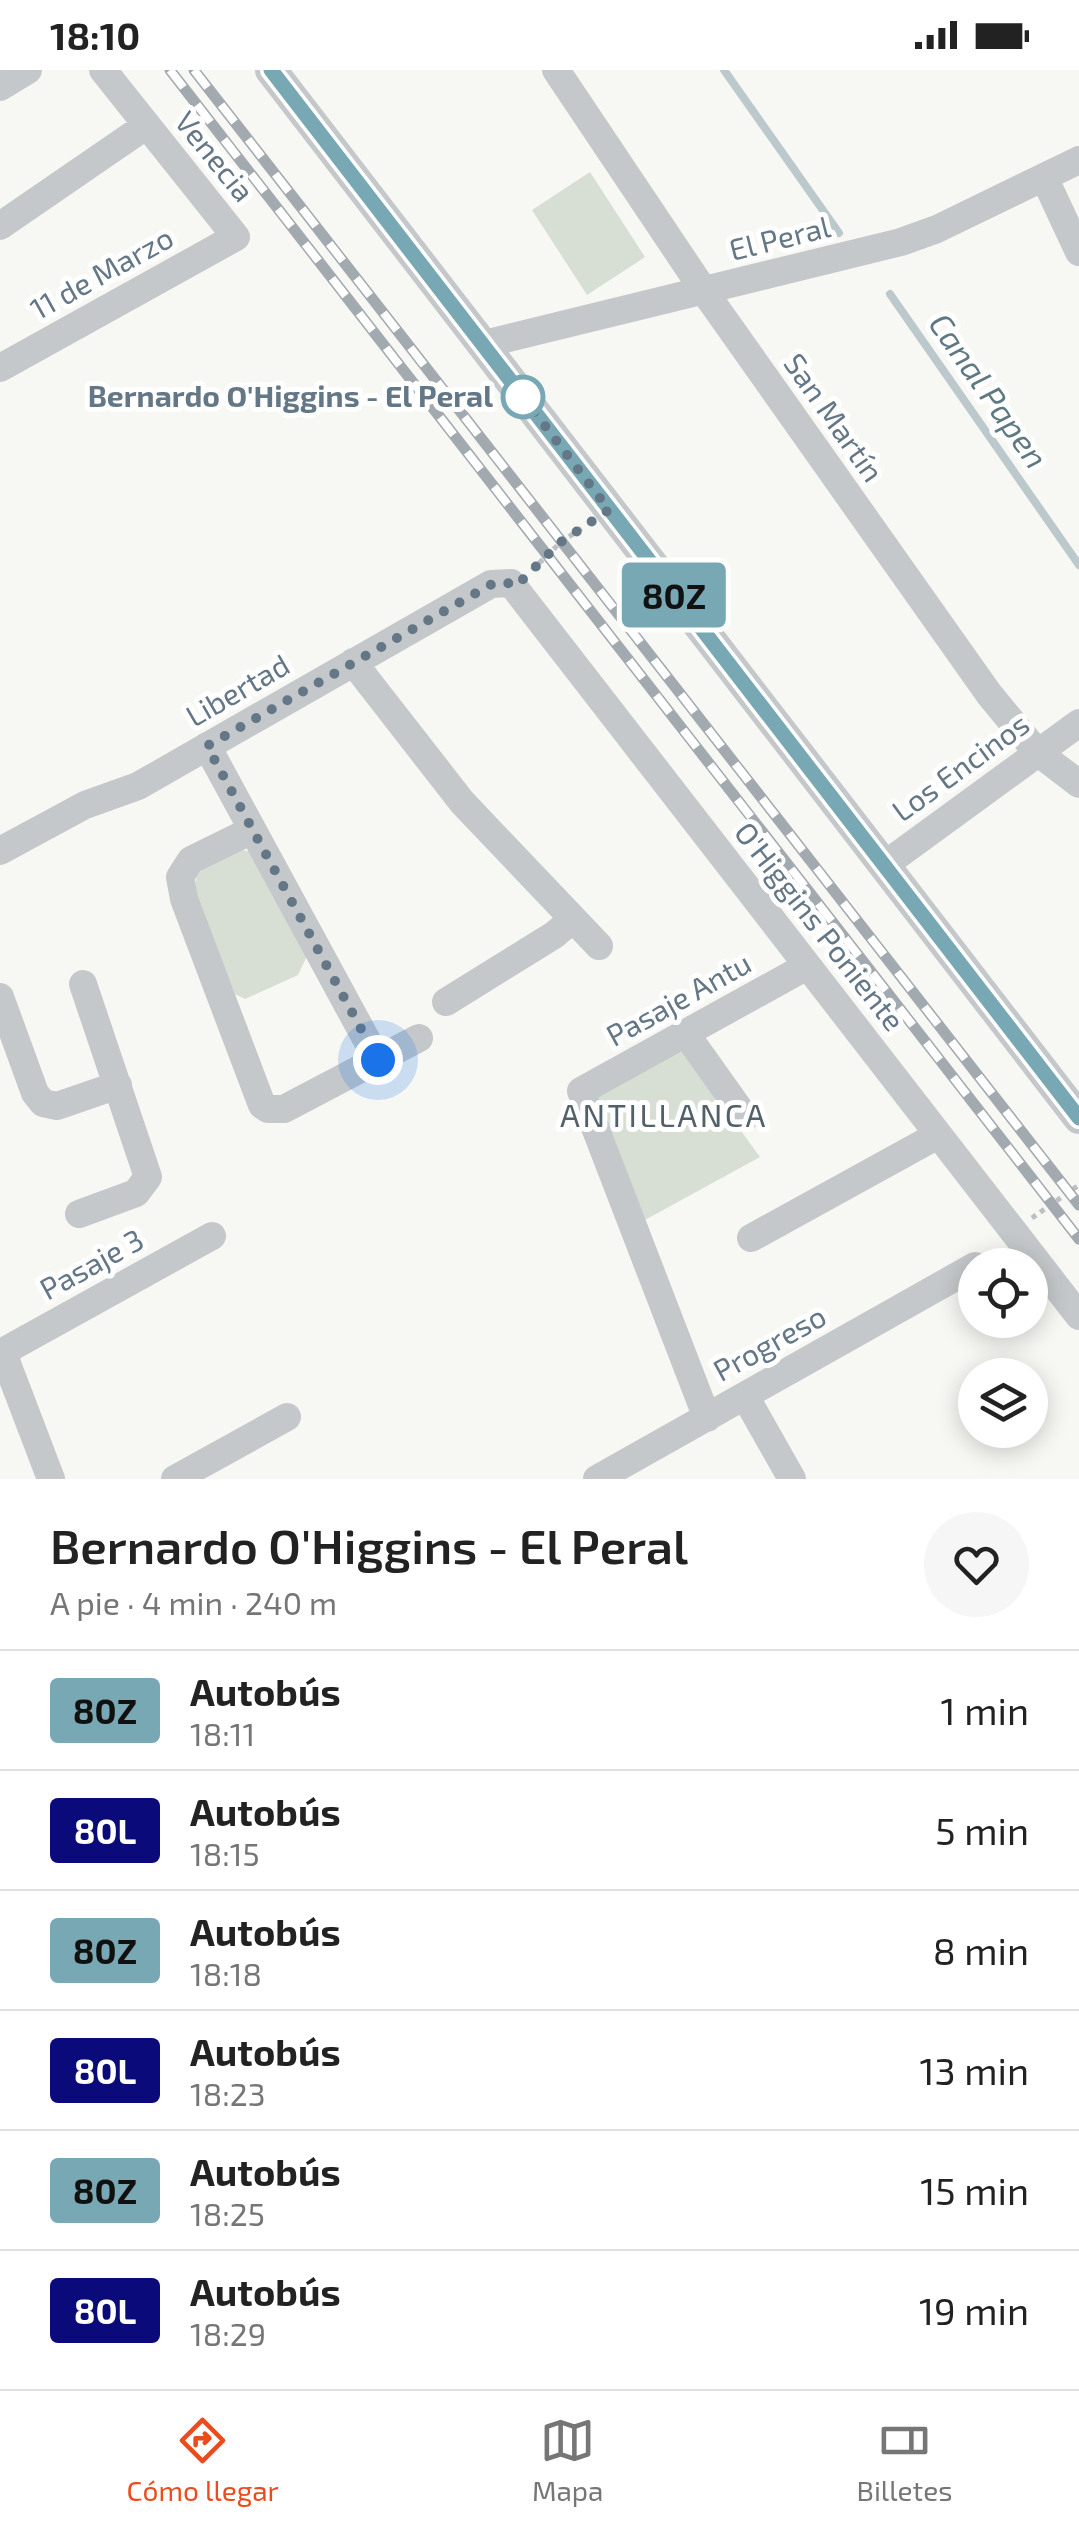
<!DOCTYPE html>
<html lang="es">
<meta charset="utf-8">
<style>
body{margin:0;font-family:"Exo 2",sans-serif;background:#f6f6f6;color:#222;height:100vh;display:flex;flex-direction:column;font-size:38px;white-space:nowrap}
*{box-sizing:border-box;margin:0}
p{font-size:32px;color:#767676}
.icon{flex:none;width:55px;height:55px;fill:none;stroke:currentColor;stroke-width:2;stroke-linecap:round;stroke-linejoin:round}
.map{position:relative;height:1409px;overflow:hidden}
.sheet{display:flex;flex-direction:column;background:#fff;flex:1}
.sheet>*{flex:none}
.badge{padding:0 20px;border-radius:8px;font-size:35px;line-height:65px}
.tools{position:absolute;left:958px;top:1178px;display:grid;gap:20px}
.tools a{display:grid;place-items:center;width:90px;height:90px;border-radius:50%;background:#fff;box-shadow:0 5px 25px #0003;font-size:50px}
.you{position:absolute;width:50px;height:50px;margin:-25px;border:8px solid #fff;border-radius:50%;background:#1a73e8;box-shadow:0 0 0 15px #1a73e833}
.map>.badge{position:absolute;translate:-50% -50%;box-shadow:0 0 0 5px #fff}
.round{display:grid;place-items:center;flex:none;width:105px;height:105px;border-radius:52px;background:#f6f6f6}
.summary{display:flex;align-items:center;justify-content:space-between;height:170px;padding:0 50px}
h1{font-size:48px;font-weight:600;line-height:75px}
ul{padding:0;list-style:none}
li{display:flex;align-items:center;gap:30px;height:120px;padding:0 50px;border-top:2px solid #e0e0e0}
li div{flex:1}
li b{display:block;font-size:38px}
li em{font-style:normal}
li .badge{min-width:110px;font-weight:700;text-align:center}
.status{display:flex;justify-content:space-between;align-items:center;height:70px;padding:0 50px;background:#fff;direction:ltr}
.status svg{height:28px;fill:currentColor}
.tab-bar{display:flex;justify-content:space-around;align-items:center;height:140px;border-top:2px solid #e0e0e0;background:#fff;font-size:28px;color:#767676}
.tab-bar a{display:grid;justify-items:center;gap:5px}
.tab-bar .selected{color:#ec4c1d}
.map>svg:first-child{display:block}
.green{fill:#d7ded4}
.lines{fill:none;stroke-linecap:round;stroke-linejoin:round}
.stream{stroke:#bbc8cc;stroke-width:8}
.path{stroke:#bdc0c2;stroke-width:5;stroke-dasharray:5 5;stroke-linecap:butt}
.minor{stroke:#c4c8cb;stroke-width:28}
.tertiary{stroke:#c4c8cb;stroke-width:32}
.rail-casing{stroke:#a2a9af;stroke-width:11}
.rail{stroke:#fff;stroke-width:8;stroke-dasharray:22;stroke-linecap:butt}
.line-casing{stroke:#fff;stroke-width:22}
.line{stroke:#79a8b5;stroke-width:15}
.walk{stroke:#647786;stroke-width:10;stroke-dasharray:0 18}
.stop-dot{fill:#fff;stroke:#79a8b5;stroke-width:5}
.labels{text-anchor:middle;stroke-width:10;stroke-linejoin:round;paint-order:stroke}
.street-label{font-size:30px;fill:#647786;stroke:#fff}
.stop-label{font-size:30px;font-weight:bold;fill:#647786;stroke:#fff;text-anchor:end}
.water-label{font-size:32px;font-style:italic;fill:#5f7982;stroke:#fff}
.neighbourhood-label{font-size:32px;letter-spacing:2.5px;fill:#52606a;stroke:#fff}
</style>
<div class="status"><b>18:10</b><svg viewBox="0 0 49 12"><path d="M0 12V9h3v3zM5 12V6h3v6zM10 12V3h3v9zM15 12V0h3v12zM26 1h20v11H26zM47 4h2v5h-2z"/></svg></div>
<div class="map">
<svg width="1079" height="1409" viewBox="0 0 1079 1409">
<rect width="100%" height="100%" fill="#f7f7f3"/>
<!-- green -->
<path class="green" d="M590 102 645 187 587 225 532 140Z
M238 779 256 783 308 884 298 905 245 929 235 924 195 825C191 796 216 791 238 779Z
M682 980 760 1087 643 1151 593 1027Z"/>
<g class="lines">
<!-- stream -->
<path class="stream" d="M724 0 839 163
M890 224 1079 495"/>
<!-- path -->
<path class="path" d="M532 500 561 472 585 456
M1032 1148 1079 1115"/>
<!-- minor -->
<path class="minor" d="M556 0 704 221 989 624 1036 681 1079 714
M0 17 28 0
M1044 107 1079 182
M0 156 147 55
M484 274 901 172 937 159 1079 90
M0 298 236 167 103 0
M353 592 462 732 599 876
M207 676 377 989
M252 760 191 790 180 807 184 829 262 1035 268 1039H284L419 968
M0 781 85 735 138 716 491 514 511 513 1079 1246
M883 796 1079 653
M0 927 35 1023 43 1033 57 1036 118 1015
M446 932 554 865 573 849
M686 964 745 1047
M79 1144 136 1123 148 1107 83 914
M751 1168 938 1065
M745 1326 792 1409
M707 1348 581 1021 807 896
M51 1409 6 1291 8 1279 212 1166
M175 1409 287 1347
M597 1409 975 1196"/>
<!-- tertiary -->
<path class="tertiary" d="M271 0 1079 1048"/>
<defs>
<path id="rail" d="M170 0 1079 1169
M194 0 1079 1135"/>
</defs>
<!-- rail casing -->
<use href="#rail" class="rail-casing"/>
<!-- rail -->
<use href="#rail" class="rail"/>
</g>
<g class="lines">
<defs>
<path id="line" d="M271 0 1079 1048"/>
</defs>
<!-- line casing -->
<use href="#line" class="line-casing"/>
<!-- line -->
<use href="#line" class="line"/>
<!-- walk -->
<path class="walk" d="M378 990 207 676 492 514 505 512 516 516 561 472 609 440 523 327"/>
</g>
<!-- markers -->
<circle class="stop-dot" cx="523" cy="327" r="20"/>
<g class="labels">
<!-- street labels -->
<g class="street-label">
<text transform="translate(214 87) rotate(51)" y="10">Venecia</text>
<text transform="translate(780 169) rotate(-14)" y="10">El Peral</text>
<text transform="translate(102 204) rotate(-29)" y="10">11 de Marzo</text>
<text transform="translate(833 348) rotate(55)" y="10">San Martín</text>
<text transform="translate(238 621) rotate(-30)" y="10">Libertad</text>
<text transform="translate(961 698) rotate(-36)" y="10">Los Encinos</text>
<text transform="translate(819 857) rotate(52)" y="10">O'Higgins Poniente</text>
<text transform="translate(679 930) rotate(-29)" y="10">Pasaje Antu</text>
<text transform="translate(92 1195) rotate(-29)" y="10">Pasaje 3</text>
<text transform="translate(770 1274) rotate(-29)" y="10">Progreso</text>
</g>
<!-- stop labels -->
<g class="stop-label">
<text x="493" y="337">Bernardo O'Higgins - El Peral</text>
</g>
<!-- water labels -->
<g class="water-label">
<text transform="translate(988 321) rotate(55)" y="11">Canal Papen</text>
</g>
<!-- neighbourhood labels -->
<g class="neighbourhood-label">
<text x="664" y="1057">ANTILLANCA</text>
</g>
</g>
</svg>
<div class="tools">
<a><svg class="icon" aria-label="locate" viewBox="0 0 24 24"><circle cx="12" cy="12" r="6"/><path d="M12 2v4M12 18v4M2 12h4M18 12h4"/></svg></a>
<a><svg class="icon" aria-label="layers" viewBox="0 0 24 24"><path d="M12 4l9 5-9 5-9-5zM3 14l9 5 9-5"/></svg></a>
</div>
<div class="you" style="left:378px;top:990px"></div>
<b class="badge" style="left:674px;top:525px;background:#79a8b5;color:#111">80Z</b>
</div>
<section class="sheet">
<div class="summary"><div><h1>Bernardo O'Higgins - El Peral</h1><p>A pie · 4 min · 240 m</p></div><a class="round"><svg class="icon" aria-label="heart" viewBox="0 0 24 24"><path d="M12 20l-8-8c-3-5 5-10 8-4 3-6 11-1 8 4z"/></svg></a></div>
<ul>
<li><span class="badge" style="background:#79a8b5;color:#111">80Z</span><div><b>Autobús</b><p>18:11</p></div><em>1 min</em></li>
<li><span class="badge" style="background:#0a0a7a;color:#fff">80L</span><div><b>Autobús</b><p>18:15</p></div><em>5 min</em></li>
<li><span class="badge" style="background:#79a8b5;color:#111">80Z</span><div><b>Autobús</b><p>18:18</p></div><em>8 min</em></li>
<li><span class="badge" style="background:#0a0a7a;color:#fff">80L</span><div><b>Autobús</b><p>18:23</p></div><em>13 min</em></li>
<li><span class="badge" style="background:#79a8b5;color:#111">80Z</span><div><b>Autobús</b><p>18:25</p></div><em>15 min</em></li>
<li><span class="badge" style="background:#0a0a7a;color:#fff">80L</span><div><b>Autobús</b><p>18:29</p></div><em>19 min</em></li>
</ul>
</section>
<nav class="tab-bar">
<a class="selected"><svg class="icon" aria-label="directions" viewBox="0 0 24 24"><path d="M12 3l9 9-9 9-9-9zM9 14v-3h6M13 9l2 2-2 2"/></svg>Cómo llegar</a>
<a><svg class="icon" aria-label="map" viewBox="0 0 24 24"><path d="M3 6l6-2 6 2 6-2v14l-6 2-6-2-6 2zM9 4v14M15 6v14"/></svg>Mapa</a>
<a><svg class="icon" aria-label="tickets" viewBox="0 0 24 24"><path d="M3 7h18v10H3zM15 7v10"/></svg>Billetes</a>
</nav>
